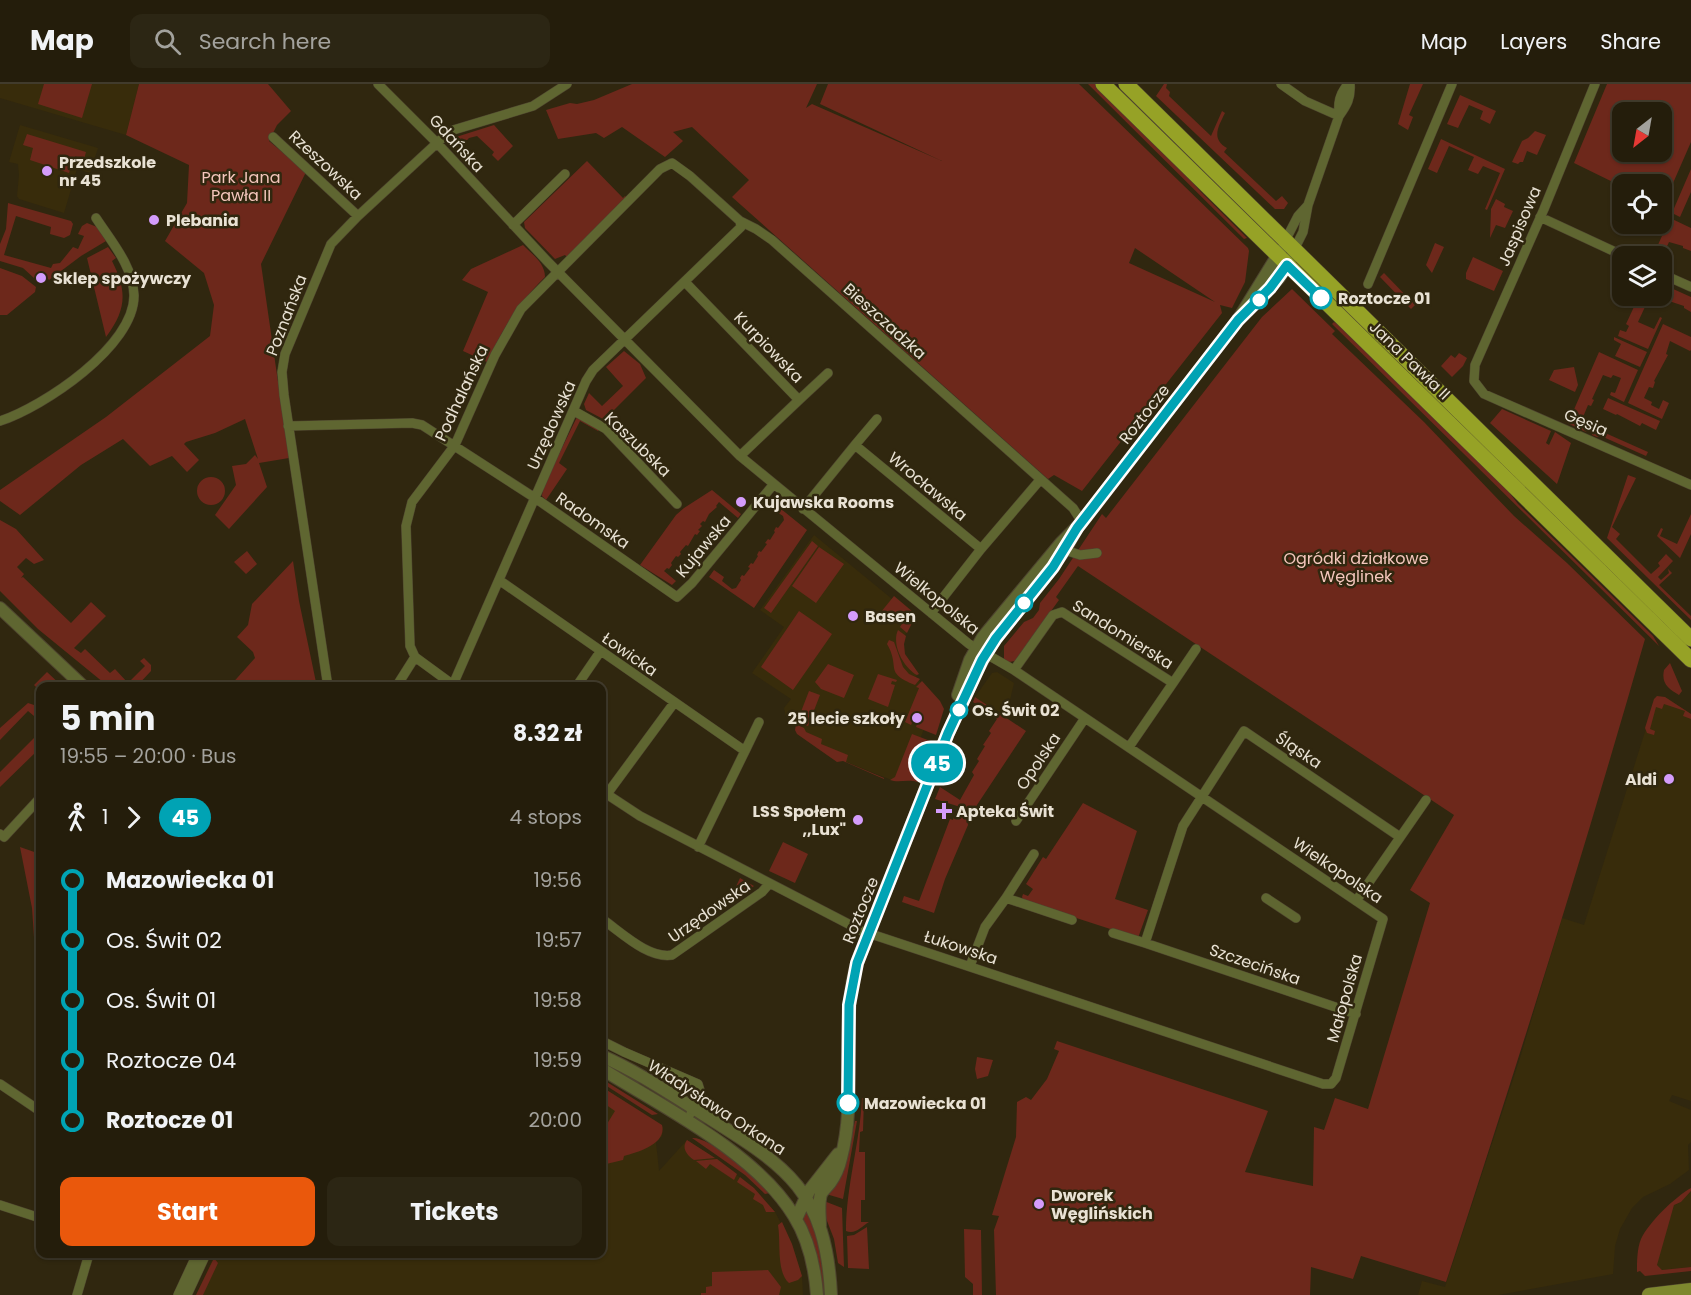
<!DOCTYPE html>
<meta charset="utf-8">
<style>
body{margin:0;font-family:Poppins,sans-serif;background:#2c2614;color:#f1f3f6;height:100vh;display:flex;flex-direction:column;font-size:22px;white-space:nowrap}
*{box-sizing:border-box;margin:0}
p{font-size:20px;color:#a3a29d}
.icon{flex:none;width:33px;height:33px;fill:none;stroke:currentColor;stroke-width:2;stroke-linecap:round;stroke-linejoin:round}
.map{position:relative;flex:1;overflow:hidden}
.sheet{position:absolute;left:36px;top:598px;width:570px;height:576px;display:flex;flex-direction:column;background:#241d0b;border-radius:12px;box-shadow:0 2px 4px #0004,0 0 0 2px #413b2c}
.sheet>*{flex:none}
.badge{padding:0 12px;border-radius:20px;font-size:21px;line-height:39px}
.needle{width:39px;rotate:211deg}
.tools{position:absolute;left:1612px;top:18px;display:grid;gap:12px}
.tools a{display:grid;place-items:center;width:60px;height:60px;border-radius:12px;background:#241d0b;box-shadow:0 2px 4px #0004,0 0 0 2px #413b2c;font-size:30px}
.map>.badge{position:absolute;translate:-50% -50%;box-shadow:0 0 0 3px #fff}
.legs{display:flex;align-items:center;gap:9px;height:66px;padding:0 24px;font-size:20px}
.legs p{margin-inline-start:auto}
.head{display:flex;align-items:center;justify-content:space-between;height:102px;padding:0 24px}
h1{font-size:33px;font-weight:700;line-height:45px}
.button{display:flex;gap:12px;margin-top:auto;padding:12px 24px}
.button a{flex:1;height:69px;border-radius:12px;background:#ea580c;color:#fff;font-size:24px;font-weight:700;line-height:69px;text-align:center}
.button a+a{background:#2c2614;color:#f1f3f6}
ul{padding:0 24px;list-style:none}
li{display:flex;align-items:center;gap:21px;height:60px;font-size:22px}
li i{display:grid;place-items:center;width:9px;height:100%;margin:0 8px;background:currentColor}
li i::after{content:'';width:15px;height:15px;margin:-8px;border:4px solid;border-radius:50%;background:#241d0b}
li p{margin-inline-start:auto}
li:first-child i{background:linear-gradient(#0000 50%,currentColor 0)}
li:last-child i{background:linear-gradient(currentColor 50%,#0000 0)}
header{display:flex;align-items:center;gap:36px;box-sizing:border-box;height:84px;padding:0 30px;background:#241d0b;border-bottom:2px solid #413b2c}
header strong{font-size:28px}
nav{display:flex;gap:33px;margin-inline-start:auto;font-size:21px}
.search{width:420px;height:54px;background:#2c2614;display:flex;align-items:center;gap:15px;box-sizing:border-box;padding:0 21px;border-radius:12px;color:#a3a29d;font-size:22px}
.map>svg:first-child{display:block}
.built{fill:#382c0b}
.green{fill:#6d281b;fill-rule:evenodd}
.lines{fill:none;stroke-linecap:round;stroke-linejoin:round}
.minor-casing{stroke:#4e452f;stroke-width:10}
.tertiary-casing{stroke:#4e452f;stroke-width:14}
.secondary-casing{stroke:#4e452f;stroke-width:15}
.primary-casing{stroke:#4e452f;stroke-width:16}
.minor{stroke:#5f6631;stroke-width:9}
.tertiary{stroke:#5f6631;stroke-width:12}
.secondary{stroke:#7e882e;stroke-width:14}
.primary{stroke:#96a226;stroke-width:15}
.line-1-casing{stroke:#fff;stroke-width:14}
.line-1{stroke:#00a3b4;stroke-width:9}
.poi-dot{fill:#d49cfb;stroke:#30270f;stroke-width:2}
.stop-1-dot{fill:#fff;stroke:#00a3b4;stroke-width:3}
.labels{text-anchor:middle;stroke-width:5;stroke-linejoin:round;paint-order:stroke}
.street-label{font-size:16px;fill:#e9e2d4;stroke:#30270f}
.poi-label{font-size:16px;font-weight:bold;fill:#e9e2d4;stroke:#30270f;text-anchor:start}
.park-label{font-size:16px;fill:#f4c6bc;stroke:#30270f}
.stop-label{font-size:16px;font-weight:bold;fill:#e9e2d4;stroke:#30270f;text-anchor:start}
</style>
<header>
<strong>Map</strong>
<div class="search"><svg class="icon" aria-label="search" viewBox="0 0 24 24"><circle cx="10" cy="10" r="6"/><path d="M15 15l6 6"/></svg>Search here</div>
<nav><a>Map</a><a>Layers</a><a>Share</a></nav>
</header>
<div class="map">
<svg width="1691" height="1211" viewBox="0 0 1691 1211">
<rect width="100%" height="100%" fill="#30270f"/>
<!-- built -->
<path class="built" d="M0 0H139L126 51 0 14Z
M20 41 98 64 90 89 77 85 64 129 19 115 17 112 19 91 18 80 9 78Z
M814 451 914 533 903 555V563L906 576 917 591 915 594 919 596 935 618 905 692 894 697 831 672 796 647 799 639 786 633 784 624 791 615 752 589 784 543 760 526Z
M997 588 1014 599 1006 633 975 613 992 589Z
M1656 613H1665L1691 630V1017L1672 1011 1669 1017 1691 1026V1058L1688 1061 1689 1086 1670 1100 1643 1113 1632 1124 1620 1145 1615 1162 1613 1190 1498 1211H1418L1422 1197 1445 1203 1520 974 1562 834 1584 841Z
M602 1003 663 1043 662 1052 656 1058 659 1087 687 1056 715 1074 757 1107 775 1128 792 1160 802 1192 803 1211H196L215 1170H602Z
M1691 1107V1183L1662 1186 1657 1181 1658 1173 1674 1121 1681 1118Z"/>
<!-- green -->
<path class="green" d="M44 0H92L82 34 38 20Z
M139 0H268L291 27 277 41 269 57 306 88 261 180 289 374 259 379 267 403 229 445 215 431 236 401 232 382 246 380 255 371 258 375 245 335 215 349 186 358 184 360 199 376 187 388 172 372 150 382 123 355 81 381 20 431 0 417V406L106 333 210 252 214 221 204 189 165 157 187 119 189 81 126 51Z
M632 0H817L806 24 812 20 942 77 820 20 828 0H1079L1248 164 1249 167 1245 198 1232 224 1220 221 1222 229 1082 407 1054 391 1048 395 732 113 749 96 692 43 673 48 683 57 665 73 622 43 604 54 596 49 558 55 546 26 570 19 577 20 594 16ZM1135 164 1215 218 1129 179Z
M1088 0H1097L1166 69 1201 108 1247 154 1244 155Z
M1164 0H1167L1166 4 1170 8 1169 12 1211 52 1222 27 1225 29C1218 43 1211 55 1227 64L1224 68 1276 117 1282 112 1288 119 1284 125H1275L1156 12Z
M1410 0H1423L1409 31 1413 33 1408 46 1398 40Z
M1607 0H1691V58L1663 122 1662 100H1623V103L1574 79ZM1623 28H1662V68H1623Z
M1460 11 1496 27 1490 40 1480 35 1483 27 1469 21 1458 44 1447 40Z
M494 41 513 62 498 77 492 71 494 68 477 52 469 54 459 65 454 60 456 53Z
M1535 47 1546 51 1537 71 1527 67 1523 78H1520L1518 80 1512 78 1522 57 1528 54Z
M27 50 86 68 83 79 73 76 69 89 30 76 33 64 23 61Z
M1441 55 1505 85 1487 126 1485 125 1500 89 1483 82 1478 90 1468 86 1474 73 1449 62 1437 89 1428 85Z
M587 77 623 114 625 112 627 114 567 173 565 171 555 175 525 144 524 138Z
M1691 85V108L1680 133 1672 129Z
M1496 115 1505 120 1504 123 1513 127 1505 144 1496 141 1490 154 1491 125Z
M8 119 71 137 73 140 70 151 64 154 50 150 51 143 16 132 4 171 51 184 53 180 60 179 73 163 78 165 84 152 78 150 82 142 87 139 97 143 106 157 81 172 49 196 42 188 34 194 23 184 0 177V160L6 145Z
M1670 134 1691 144V167L1683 164V162L1669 158 1663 171 1674 178 1662 172H1653Z
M1435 159 1444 163 1432 189 1426 181Z
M523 161C532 170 545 179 545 193 516 222 505 241 487 278L463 267 488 208 462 196 471 185Z
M108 163 116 174 112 177C127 207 127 225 106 253L87 174Z
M1473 173 1503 187 1494 207 1466 195V189Z
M0 184 22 192 36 203 35 208 7 231H0Z
M1384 189 1415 221 1411 225 1380 193Z
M1662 200 1691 213V228L1684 224V222L1663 215 1664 213 1662 212Z
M1292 205 1335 247 1332 250 1424 338 1514 432 1567 479 1645 555C1583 771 1516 985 1446 1198L1361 1172 1353 1195 1311 1183 1310 1211H996L994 1146 999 1132 992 1131 1016 1053 1017 1018 1026 1013 1031 1016 1047 995 1059 967 1054 965 1057 957 1268 1027 1245 1088 1313 1102 1314 1043 1324 1046 1335 1014 1368 1025 1430 819 1410 806 1454 731 1078 482 1056 513 1059 516 1015 577 1009 578 1004 575V562L1024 538 1033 534 1039 526 1040 519 1059 495 1102 430 1106 434 1262 233Z
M1639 212H1650L1638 238 1654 245 1660 233 1662 234 1648 265 1618 252 1620 246 1626 248 1629 242 1626 240Z
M1334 238 1347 246 1498 394 1518 420 1653 552 1659 562 1332 240Z
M1663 240 1691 253V266L1690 267 1670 257 1666 270 1668 271 1654 297 1655 298 1653 304 1649 303 1644 314 1652 318 1651 321 1659 325 1663 316 1669 319 1662 335 1628 319Z
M1614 253 1647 268 1640 283 1615 272 1621 260 1614 256Z
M624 267 640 280 646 294 605 335H603L586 326 584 320 589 309 602 322 623 302 606 283Z
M1599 268 1638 286 1624 318 1610 311 1611 308 1615 309 1621 294 1613 291 1611 294 1603 291 1592 315 1594 316 1591 322 1588 321 1583 333 1594 339 1589 348H1586L1565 338 1569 337Z
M1459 269 1467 274 1463 282 1452 293 1441 282 1451 271 1455 274Z
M1574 283 1578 301 1575 308 1549 296 1554 286Z
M1608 314 1660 337 1656 346 1642 339 1640 342 1617 330 1616 331 1603 325Z
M1502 325 1551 347 1546 359 1549 361 1555 348 1571 359 1557 400 1490 339Z
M577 333 600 345 598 347 580 337 559 379 567 385 546 416 542 412 543 403Z
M1594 344 1648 368 1646 372 1601 352 1597 353 1592 351Z
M1628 391 1636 394 1612 443 1620 450 1616 455 1651 490 1660 482 1658 479 1666 470 1673 477 1658 493 1661 496 1669 489 1668 485 1672 489 1659 501 1691 532V536L1607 454Z
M197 407a14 14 0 1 1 28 0a14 14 0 1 1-28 0Z
M712 406 741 430 738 434 719 418 716 422 717 423 709 430 705 438 703 437 700 440 702 442 698 446 700 447 697 451 695 450 688 462 686 461 680 468 681 470 678 473 676 472 671 479 672 481 669 485 667 484 664 487 676 497 672 501 640 481 676 431 684 424Z
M770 416 807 446 754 524 709 493 714 486 724 493 722 497 732 505 736 504 741 496 740 494 742 491 744 492 750 484 748 483 751 479 753 480 758 472 757 471 759 467 761 468 767 460 765 459 768 455 770 456 775 448 774 447 776 443 778 444 784 436 783 432 766 421Z
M1691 430V450L1680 474 1657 452 1661 444 1663 445 1660 452 1677 460Z
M0 436 16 445 44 476 34 480 26 474 17 483 24 490 21 494 23 493 71 539 91 518 106 532 74 564 81 569 85 565 110 589 115 585 128 599 145 582 140 577 144 574 151 581V587L136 603H109L38 545 0 507Z
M812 457 818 462 771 529 764 524Z
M819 463 844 480 816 519 792 502Z
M247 467 257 480 246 490 234 478Z
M293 477 299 517 317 603H229L255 574 253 568 237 553 248 541 252 520Z
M894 512 913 528 915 533 907 549 900 543 903 538 901 532 894 531 889 535 881 528Z
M799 527 832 550 793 606 761 583Z
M898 546 906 552 904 560 905 570 919 590 917 591C904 584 891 561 898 546Z
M889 556 894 558 903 583 909 590 920 595 915 601C883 588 901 584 887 560Z
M1670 579 1682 607 1679 611C1669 605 1661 600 1664 586Z
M828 580 854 591 844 614 821 605 815 598Z
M47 588 63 603H36L34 601Z
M878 590 897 596 896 598 892 597 891 600 895 601 888 623 868 615Z
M922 597 940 617 944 625 936 651 916 643 920 631 919 629 916 630 911 641 905 638 919 604 916 603Z
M809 607 820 611 808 642 797 638Z
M1657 612 1665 613 1691 630V635L1683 632 1685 627 1664 620 1662 625 1656 623 1650 645 1655 647 1654 651 1647 649 1645 644 1654 615Z
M975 613 1026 647 973 727 935 715 940 703 960 716 974 691 972 688 979 677 977 675 985 662 983 661 991 649 989 647 997 635 973 618Z
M28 619 34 621 40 627V637L28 627 0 656V644Z
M796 640 804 644 806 648 822 655 821 660 848 671 846 678 884 694V695L843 677 837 678 797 650 795 646Z
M40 648V667L38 666 0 703V688Z
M912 650 933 658 917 698C908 695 898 699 890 696L895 693Z
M1083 719 1137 747 1115 815 1148 826 1138 854 1024 817 1022 813 1023 810 1028 812 1033 805 1026 800 1043 773 1046 775Z
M955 730 967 734 968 741 945 795 934 829 902 818 904 812 919 817 950 735 953 736Z
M783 758 808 770 795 799 769 787Z
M20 763 40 770V870L35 868 32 824Z
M740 794 754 802 736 816 731 813Z
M977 973 993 976 988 992 977 995 975 985Z
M653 985 691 1002 694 1006 693 1012 654 988Z
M602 995 658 1030 652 1031 602 999Z
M602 1003 662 1041C667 1060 638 1068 624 1072L623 1076 602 1081V1048L615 1027 602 1018Z
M862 1014H864L863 1047 860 1048 859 1068H865V1116H861V1138H869C861 1143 855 1151 846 1147 846 1102 860 1059 862 1014Z
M855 1037H857L843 1115 826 1110 850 1059Z
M692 1054C710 1052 756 1095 770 1109L765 1110 745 1091Z
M687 1056 715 1074 694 1076C687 1071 681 1064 687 1056Z
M717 1075 737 1090 734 1096 710 1080 706 1085 696 1077Z
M740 1093 754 1104 775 1128H766L763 1121 753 1115 755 1110 737 1098Z
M1691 1104V1107L1681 1118 1674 1121 1657 1181 1662 1186 1691 1183V1187L1645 1192 1640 1187 1637 1188C1637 1177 1637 1165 1641 1155 1649 1138 1675 1113 1691 1104Z
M824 1117 842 1124 844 1183 838 1179 834 1155 824 1129Z
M804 1122 820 1159 826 1211H823C822 1198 821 1185 817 1173 812 1155 800 1142 804 1122Z
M782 1138 792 1160 802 1192 798 1196 789 1199C776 1188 781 1158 778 1141Z
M867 1143 869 1185 848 1184 847 1152 854 1151Z
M964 1145 981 1146 982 1211H973V1200L965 1193Z
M214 1174 218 1179 203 1211H196Z
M768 1186 781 1203 779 1211H701V1209H706V1203L712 1202V1188Z"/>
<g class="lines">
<defs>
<path id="minor" d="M378 0 437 59 548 178 740 372 969 560 1014 586 1383 835 1336 994 1331 1000H1323L862 847 640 732 602 707
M1281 0 1305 17 1339 32
M1595 0 1544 125 1475 281 1474 297 1484 310 1691 401
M1339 32C1338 18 1339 11 1348 0
M273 53 358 132
M1540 133 1624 172
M513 141 565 90
M1285 157 1298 132 1308 121
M1294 166 1303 148 1308 121 1339 32C1347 21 1351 14 1350 0
M1662 190 1691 203
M685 198 799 316 740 372
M1368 200 1452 0
M799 316 828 289
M574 327 606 345 677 420
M0 337C43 323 135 262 134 211 133 182 111 157 96 134
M288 342 412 339 422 341 535 414 677 513 692 499 773 401
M855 361 877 335
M803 425 855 361 981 465
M1065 466 1080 471 1097 469
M499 496 745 667 698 763
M931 529 981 465 1040 396
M1014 586 1053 531 1062 528 1173 599 1129 663
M1173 599 1196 565
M328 603 284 311 282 288 285 270 331 160 358 132 450 47 533 22 567 0
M396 603 415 573
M452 603 586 297 593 286 741 143 740 137
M456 603 415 573 410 562 406 442 412 418 455 361 495 271 521 225 660 85 672 79 690 92 740 137 756 145 772 156 1073 424 1082 438
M576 603 600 568
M745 667 759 638
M607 710 674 619
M1016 737 1085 634
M0 750 4 753 40 714
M1006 814 1034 770
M1266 814 1296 834
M1356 817 1426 716
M602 835C621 848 648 875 672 871L762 808 769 800
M1113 849 1145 859
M970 882 985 843 1006 814 1072 836
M1356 930 1145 859 1183 742 1244 647 1400 753
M602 957 624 968 698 1000 701 1010 691 1029
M0 1000 40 1027
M0 1121 40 1134
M77 1211 89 1170
M178 1211 197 1170
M187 1211 206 1170"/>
<path id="tertiary" d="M1247 227 1279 194 1291 174
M0 524 84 603
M958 611 970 576 983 553 1061 459 1082 438 1238 236 1281 166
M602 972C636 987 669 1009 701 1029 784 1081 826 1104 831 1211
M602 985C663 1023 756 1069 794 1132 809 1156 815 1184 817 1211
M796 1135 809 1107 838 1070
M820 1142C820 1132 818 1120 821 1110 823 1106 827 1103 830 1099 835 1092 839 1083 841 1074 859 1008 837 938 859 873L948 649 976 588 993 558 1065 466 1077 444"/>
<path id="secondary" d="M1649 1211 1691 1206"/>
<path id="primary" d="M1103 0 1691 576
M1126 0 1691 555"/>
</defs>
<!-- minor casing -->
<use href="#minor" class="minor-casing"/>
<!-- tertiary casing -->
<use href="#tertiary" class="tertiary-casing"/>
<!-- secondary casing -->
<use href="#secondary" class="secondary-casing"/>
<!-- primary casing -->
<use href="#primary" class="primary-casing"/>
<!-- minor -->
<use href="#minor" class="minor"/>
<!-- tertiary -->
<use href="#tertiary" class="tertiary"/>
<!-- secondary -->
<use href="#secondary" class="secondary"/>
<!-- primary -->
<use href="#primary" class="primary"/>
</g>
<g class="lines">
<defs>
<path id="line-1" d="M848 1019 849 921 857 879 948 649 982 576 996 554 1053 483 1077 444 1238 236 1270 204 1287 181 1321 214"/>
</defs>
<!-- line-1 casing -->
<use href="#line-1" class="line-1-casing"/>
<!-- line-1 -->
<use href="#line-1" class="line-1"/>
</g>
<!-- markers -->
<g class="poi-dot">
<circle cx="47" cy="87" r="6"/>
<circle cx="154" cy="136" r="6"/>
<circle cx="41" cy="194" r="6"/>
<circle cx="741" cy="418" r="6"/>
<circle cx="853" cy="532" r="6"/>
<circle cx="917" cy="634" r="6"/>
<circle cx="1669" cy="695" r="6"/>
<path d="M941 718h6v6h6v6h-6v6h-6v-6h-6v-6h6z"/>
<circle cx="858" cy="736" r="6"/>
<circle cx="1039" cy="1120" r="6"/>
</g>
<g class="stop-1-dot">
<circle cx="1321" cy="214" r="10"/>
<circle cx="1259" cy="216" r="8"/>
<circle cx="1024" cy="519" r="8"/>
<circle cx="959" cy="626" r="8"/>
<circle cx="848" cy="1019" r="10"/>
</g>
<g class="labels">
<!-- street labels -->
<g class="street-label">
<text transform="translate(457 59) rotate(47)" y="6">Gdańska</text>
<text transform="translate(326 81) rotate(43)" y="6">Rzeszowska</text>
<text transform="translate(1519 142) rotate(-67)" y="6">Jaspisowa</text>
<text transform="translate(286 231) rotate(-69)" y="6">Poznańska</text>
<text transform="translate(885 237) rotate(42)" y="6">Bieszczadzka</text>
<text transform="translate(769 263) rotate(46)" y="6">Kurpiowska</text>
<text transform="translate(1410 276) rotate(44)" y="6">Jana Pawła II</text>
<text transform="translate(461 309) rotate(-65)" y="6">Podhalańska</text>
<text transform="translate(1144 330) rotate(-52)" y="6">Roztocze</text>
<text transform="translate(1586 338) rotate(23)" y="6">Gęsia</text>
<text transform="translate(551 341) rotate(-66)" y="6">Urzędowska</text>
<text transform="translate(638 360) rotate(44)" y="6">Kaszubska</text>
<text transform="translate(928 402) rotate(40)" y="6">Wrocławska</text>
<text transform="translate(593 436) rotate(35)" y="6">Radomska</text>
<text transform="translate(703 462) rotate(-50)" y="6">Kujawska</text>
<text transform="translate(937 514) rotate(39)" y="6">Wielkopolska</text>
<text transform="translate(1123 550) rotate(32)" y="6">Sandomierska</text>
<text transform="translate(630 570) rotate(35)" y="6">Łowicka</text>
<text transform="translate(1299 666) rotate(34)" y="6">Śląska</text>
<text transform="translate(1038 677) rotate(-56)" y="6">Opolska</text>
<text transform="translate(1338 786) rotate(34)" y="6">Wielkopolska</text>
<text transform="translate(860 826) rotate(-68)" y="6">Roztocze</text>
<text transform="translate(709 827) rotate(-35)" y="6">Urzędowska</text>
<text transform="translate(961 863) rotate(18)" y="6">Łukowska</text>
<text transform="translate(1255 880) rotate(19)" y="6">Szczecińska</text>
<text transform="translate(1344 914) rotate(-74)" y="6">Małopolska</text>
<text transform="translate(717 1023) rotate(33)" y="6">Władysława Orkana</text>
</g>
<!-- poi labels -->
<g class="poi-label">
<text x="59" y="84">Przedszkole<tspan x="59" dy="18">nr 45</tspan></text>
<text x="166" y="142">Plebania</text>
<text x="53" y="200">Sklep spożywczy</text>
<text x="753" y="424">Kujawska Rooms</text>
<text x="865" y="538">Basen</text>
<text x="905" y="640" text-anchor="end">25 lecie szkoły</text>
<text x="1657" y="701" text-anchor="end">Aldi</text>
<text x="846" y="733" text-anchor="end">LSS Społem<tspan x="846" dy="18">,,Lux"</tspan></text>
<text x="956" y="733">Apteka Świt</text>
<text x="1051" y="1117">Dworek<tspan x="1051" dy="18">Węglińskich</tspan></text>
</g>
<!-- park labels -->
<g class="park-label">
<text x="241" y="99">Park Jana<tspan x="241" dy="18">Pawła II</tspan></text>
<text x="1356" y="480">Ogródki działkowe<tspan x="1356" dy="18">Węglinek</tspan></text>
</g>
<!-- stop labels -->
<g class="stop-label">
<text x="1338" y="220">Roztocze 01</text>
<text x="972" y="632">Os. Świt 02</text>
<text x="864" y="1025">Mazowiecka 01</text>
</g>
</g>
</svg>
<div class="tools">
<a><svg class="needle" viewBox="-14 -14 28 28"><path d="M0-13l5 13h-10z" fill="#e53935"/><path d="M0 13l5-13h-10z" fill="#a3a29d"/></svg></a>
<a><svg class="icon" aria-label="locate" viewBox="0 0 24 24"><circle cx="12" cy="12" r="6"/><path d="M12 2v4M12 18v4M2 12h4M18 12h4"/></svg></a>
<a><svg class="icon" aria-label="layers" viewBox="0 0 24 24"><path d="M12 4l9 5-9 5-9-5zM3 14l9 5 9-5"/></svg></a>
</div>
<b class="badge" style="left:937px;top:679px;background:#00a3b4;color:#fff">45</b>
<section class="sheet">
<div class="head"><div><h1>5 min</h1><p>19:55 – 20:00 · Bus</p></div><b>8.32 zł</b></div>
<div class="legs"><svg class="icon" aria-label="walk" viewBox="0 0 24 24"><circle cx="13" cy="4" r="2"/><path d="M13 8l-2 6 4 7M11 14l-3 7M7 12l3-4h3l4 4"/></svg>1<svg class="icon" aria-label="forward" viewBox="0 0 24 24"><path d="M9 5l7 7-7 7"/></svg><b class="badge" style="background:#00a3b4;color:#fff">45</b><p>4 stops</p></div>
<ul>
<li><i style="color:#00a3b4"></i><b>Mazowiecka 01</b><p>19:56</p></li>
<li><i style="color:#00a3b4"></i><span>Os. Świt 02</span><p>19:57</p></li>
<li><i style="color:#00a3b4"></i><span>Os. Świt 01</span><p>19:58</p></li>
<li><i style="color:#00a3b4"></i><span>Roztocze 04</span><p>19:59</p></li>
<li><i style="color:#00a3b4"></i><b>Roztocze 01</b><p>20:00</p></li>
</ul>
<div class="button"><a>Start</a><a>Tickets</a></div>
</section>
</div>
